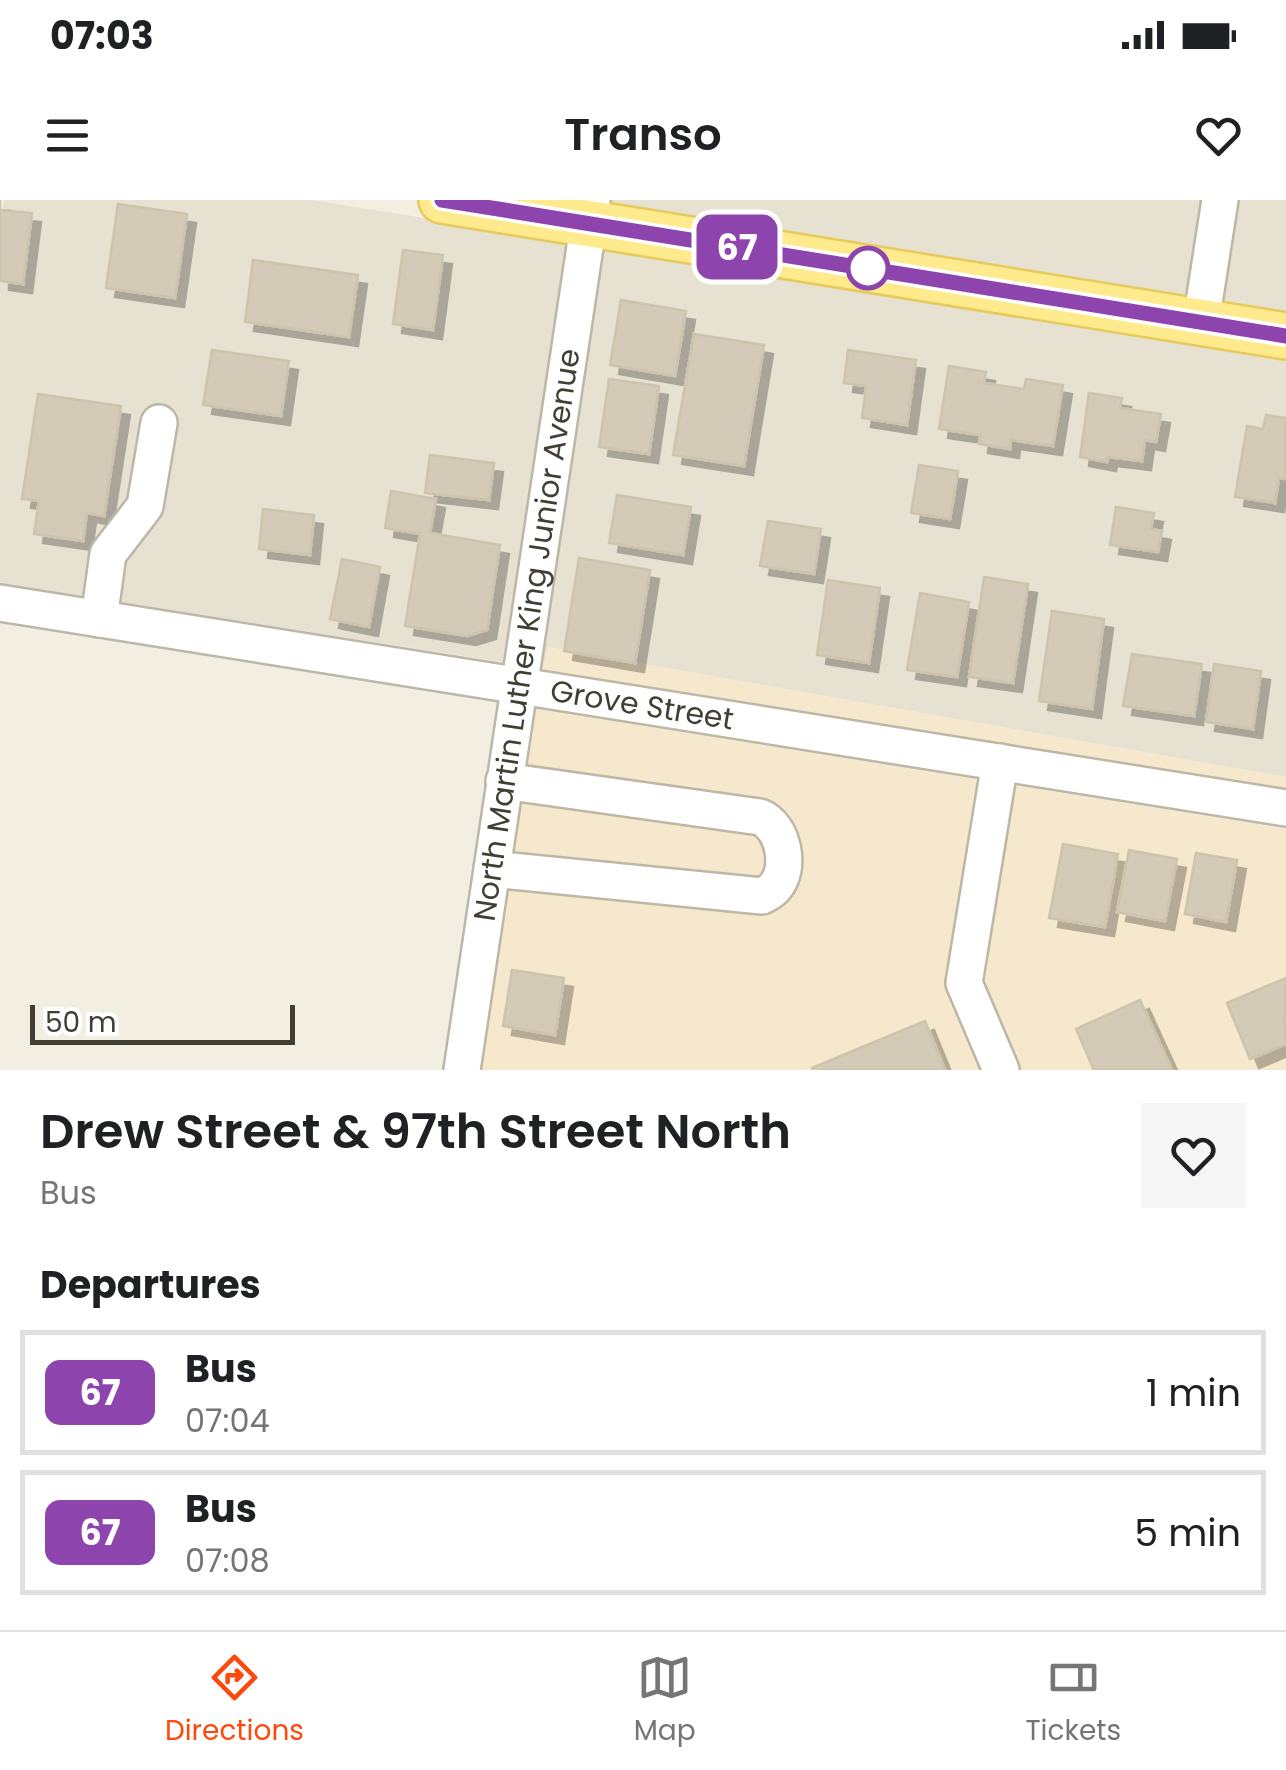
<!DOCTYPE html>
<style>
body{margin:0;font-family:Poppins,sans-serif;background:#f6f6f6;color:#202124;height:100vh;display:flex;flex-direction:column;font-size:38px;white-space:nowrap}
*{box-sizing:border-box;margin:0}
p{font-size:32px;color:#757577}
.icon{flex:none;width:55px;height:55px;fill:none;stroke:currentColor;stroke-width:2;stroke-linecap:round;stroke-linejoin:round}
.map{position:relative;height:870px;overflow:hidden}
.drawer{display:flex;flex-direction:column;background:#fff;flex:1}
.drawer>*{flex:none}
.badge{padding:0 20px;border-radius:15px;font-size:35px;line-height:65px}
.scale{position:absolute;left:30px;bottom:25px;width:265px;box-sizing:border-box;padding-left:10px;border:5px solid #433e33;border-top:0;font-size:28px;line-height:35px;white-space:nowrap;color:#433e33;-webkit-text-stroke:8px #fff;paint-order:stroke}
.map>.badge{position:absolute;translate:-50% -50%;box-shadow:0 0 0 5px #fff}
h2{padding:0 40px;font-size:38px;line-height:90px}
.round{display:grid;place-items:center;flex:none;width:105px;height:105px;border-radius:0px;background:#f6f6f6}
.head{display:flex;align-items:center;justify-content:space-between;height:170px;padding:0 40px}
h1{font-size:48px;font-weight:600;line-height:75px}
ul{padding:0;list-style:none}
li{display:flex;align-items:center;gap:30px;height:125px;margin:0 20px 15px;padding:0 20px;border:5px solid #e0e0e0;border-radius:0px}
li div{flex:1}
li b{display:block;font-size:38px}
li em{font-style:normal}
li .badge{min-width:110px;font-weight:700;text-align:center}
.status{display:flex;justify-content:space-between;align-items:center;height:70px;padding:0 50px;background:#fff;direction:ltr}
.status svg{height:28px;fill:currentColor}
header{display:flex;justify-content:space-between;align-items:center;height:130px;padding:0 40px;background:#fff;font-size:45px;font-weight:600}
.menu{display:flex;justify-content:space-around;align-items:center;height:140px;border-top:2px solid #e0e0e0;background:#fff;font-size:28px;color:#757577}
.menu a{display:grid;justify-items:center;gap:5px}
.menu .on{color:#ff490c}
.map>svg:first-child{display:block}
.residential{fill:#e6e1d0}
.commercial{fill:#f5e8cc}
.building{fill:#d3cbb7;stroke:#cec4ab;stroke-width:2.5;filter:url(#shadow)}
.lines{fill:none;stroke-linecap:round;stroke-linejoin:round}
.minor-casing{stroke:#bdb7a5;stroke-width:40}
.major-casing{stroke:#e6cb5c;stroke-width:50}
.minor{stroke:#fff;stroke-width:35}
.major{stroke:#ffea8e;stroke-width:45}
.line-casing{stroke:#fff;stroke-width:22}
.line{stroke:#8e44ad;stroke-width:15}
.stop-dot{fill:#fff;stroke:#8e44ad;stroke-width:5}
.labels{text-anchor:middle;stroke-width:10;stroke-linejoin:round;paint-order:stroke}
.street-label{font-size:30px;fill:#433e33;stroke:#fff}
</style>
<div class="status"><b>07:03</b><svg viewBox="0 0 49 12"><path d="M0 12V9h3v3zM5 12V6h3v6zM10 12V3h3v9zM15 12V0h3v12zM26 1h20v11H26zM47 4h2v5h-2z"/></svg></div>
<header><svg class="icon" aria-label="menu" viewBox="0 0 24 24"><path d="M4 6h16M4 12h16M4 18h16"/></svg>Transo<svg class="icon" aria-label="heart" viewBox="0 0 24 24"><path d="M12 20l-8-8c-3-5 5-10 8-4 3-6 11-1 8 4z"/></svg></header>
<div class="map">
<svg width="1286" height="870" viewBox="0 0 1286 870">
<defs>
<filter id="shadow"><feDropShadow dx="9" dy="9" stdDeviation="0" flood-color="#0004"/></filter>
</defs>
<rect width="100%" height="100%" fill="#f2efe2"/>
<!-- residential -->
<path class="residential" d="M4 0H312L568 41 503 462 0 383V21Z
M611 0H1201L1186 99 610 6Z
M1238 0H1286V115L1222 105Z
M604 46 1286 156V577L548 447 543 469 539 468Z"/>
<!-- commercial -->
<path class="commercial" d="M548 447 1286 577V589L543 469Z
M535 509 1286 629V870H480Z"/>
<!-- building -->
<path class="building" d="M0 0V10L32 13 23 84 0 81Z
M118 4 187 14 175 98 106 88Z
M403 50 443 55 433 130 393 124Z
M253 60 358 75 349 137 245 122Z
M621 100 686 111 675 176 610 165Z
M694 134 764 145 744 266 673 255Z
M212 150 289 161 281 216 203 205Z
M848 150 916 160 907 225 862 218 866 186 844 183Z
M949 166 986 172 984 183 1024 189 1026 179 1063 185 1053 246 1011 240 1010 249 979 244 980 235 939 229Z
M609 179 659 186 649 254 599 247Z
M1089 193 1122 198 1120 208 1161 214 1156 242 1145 240 1142 261 1108 257 1107 262 1080 257Z
M38 194 121 206 104 316 87 313 83 341 34 334 39 301 22 299Z
M1266 215 1286 218V279L1279 278 1275 303 1235 297 1247 226 1263 229Z
M430 255 494 263 489 300 425 293Z
M919 265 958 271 950 319 911 313Z
M391 291 436 299 430 333 500 345 487 430 467 436 405 426 420 334 385 328Z
M617 295 691 307 683 355 609 343Z
M1116 307 1154 313 1151 329 1162 331 1158 352 1110 345Z
M263 309 314 315 310 355 259 349Z
M768 321 821 329 814 374 760 366Z
M579 358 650 370 635 463 564 451Z
M342 359 380 367 369 427 330 419Z
M984 377 1028 384 1013 483 969 477Z
M828 380 880 388 869 463 817 455Z
M920 393 969 402 957 477 907 470Z
M1052 411 1104 419 1092 509 1039 501Z
M1132 454 1202 464 1194 516 1123 506Z
M1214 464 1261 471 1253 529 1206 522Z
M1063 644 1118 654 1105 727 1049 718Z
M1129 650 1177 659 1165 721 1117 712Z
M1196 653 1237 660 1226 722 1185 714Z
M512 770 564 778 555 835 503 826Z
M1286 778V819L1283 820 1286 827V844L1250 859 1227 803Z
M1140 800 1172 870H1094L1076 829Z
M925 821 945 870H813L812 868Z"/>
<g class="lines">
<defs>
<g id="minor">
<path d="M1201 122 1220 0"/>
<path id="s1" d="M0 403 1286 608"/>
<path d="M99 419 108 354 145 306 159 223"/>
<path d="M1000 562 964 783 1001 870"/>
<path d="M492 669 762 696C767 693 771 692 775 687 792 668 783 626 760 617L504 581"/>
<path id="s2" d="M462 870 592 0"/>
</g>
<path id="major" d="M442 0 1286 136"/>
</defs>
<!-- minor casing -->
<use href="#minor" class="minor-casing"/>
<!-- major casing -->
<use href="#major" class="major-casing"/>
<!-- minor -->
<use href="#minor" class="minor"/>
<!-- major -->
<use href="#major" class="major"/>
</g>
<g class="lines">
<defs>
<path id="line" d="M442 0 1286 136"/>
</defs>
<!-- line casing -->
<use href="#line" class="line-casing"/>
<!-- line -->
<use href="#line" class="line"/>
</g>
<!-- markers -->
<circle class="stop-dot" cx="868" cy="68" r="20"/>
<g class="labels">
<!-- street labels -->
<g class="street-label">
<text dy="10" stroke="none"><textPath href="#s2" startOffset="440">North Martin Luther King Junior Avenue</textPath></text>
<text dy="10" stroke="none"><textPath href="#s1" startOffset="650">Grove Street</textPath></text>
</g>
</g>
</svg>
<div class="scale">50 m</div>
<b class="badge" style="left:737px;top:47px;background:#8e44ad;color:#fff">67</b>
</div>
<section class="drawer">
<div class="head"><div><h1>Drew Street &amp; 97th Street North</h1><p>Bus</p></div><a class="round"><svg class="icon" aria-label="heart" viewBox="0 0 24 24"><path d="M12 20l-8-8c-3-5 5-10 8-4 3-6 11-1 8 4z"/></svg></a></div>
<h2>Departures</h2>
<ul>
<li><span class="badge" style="background:#8e44ad;color:#fff">67</span><div><b>Bus</b><p>07:04</p></div><em>1 min</em></li>
<li><span class="badge" style="background:#8e44ad;color:#fff">67</span><div><b>Bus</b><p>07:08</p></div><em>5 min</em></li>
</ul>
</section>
<nav class="menu">
<a class="on"><svg class="icon" aria-label="directions" viewBox="0 0 24 24"><path d="M12 3l9 9-9 9-9-9zM9 14v-3h6M13 9l2 2-2 2"/></svg>Directions</a>
<a><svg class="icon" aria-label="map" viewBox="0 0 24 24"><path d="M3 6l6-2 6 2 6-2v14l-6 2-6-2-6 2zM9 4v14M15 6v14"/></svg>Map</a>
<a><svg class="icon" aria-label="tickets" viewBox="0 0 24 24"><path d="M3 7h18v10H3zM15 7v10"/></svg>Tickets</a>
</nav>
